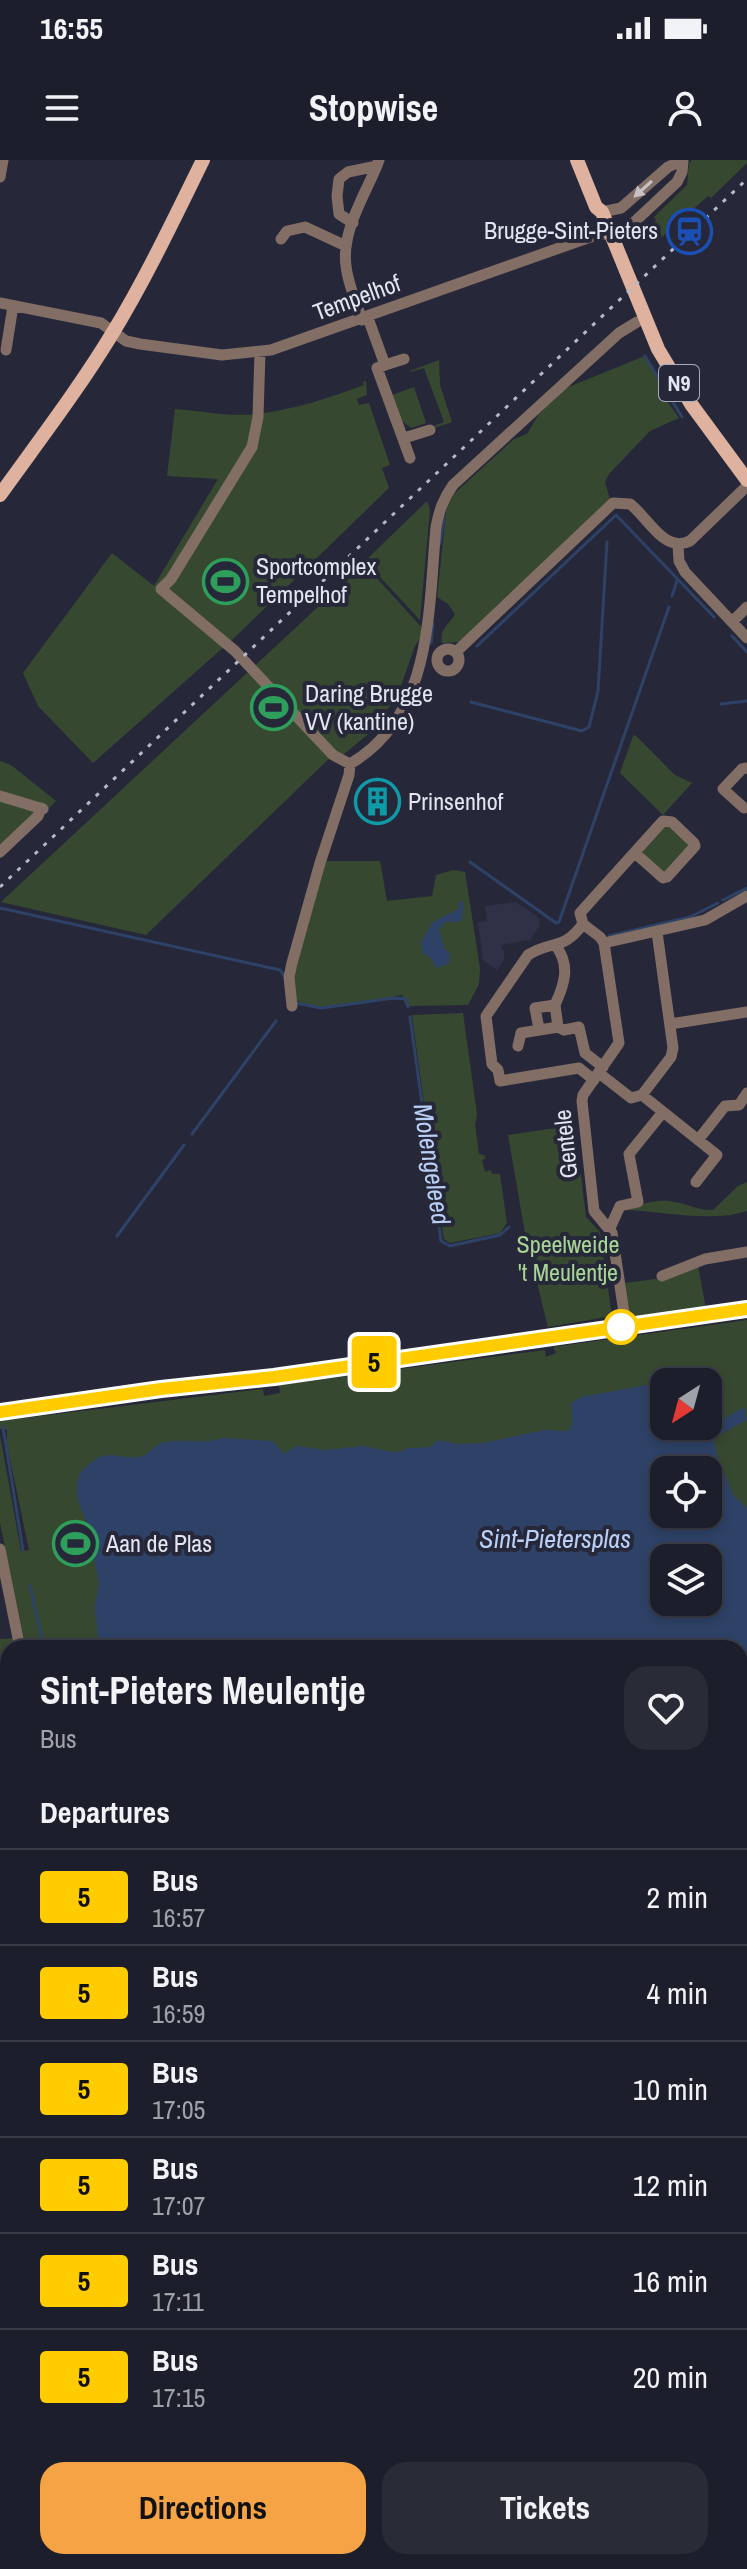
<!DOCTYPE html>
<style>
body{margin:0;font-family:"Archivo Narrow",sans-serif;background:#292b37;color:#f1f3f6;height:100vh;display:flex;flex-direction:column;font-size:30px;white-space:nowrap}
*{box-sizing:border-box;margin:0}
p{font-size:26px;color:#a0a2a9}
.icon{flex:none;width:44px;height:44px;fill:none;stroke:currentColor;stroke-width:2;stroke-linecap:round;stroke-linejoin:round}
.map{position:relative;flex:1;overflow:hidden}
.details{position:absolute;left:0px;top:1480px;width:748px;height:930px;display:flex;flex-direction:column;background:#1c1e2b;border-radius:24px 24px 0 0;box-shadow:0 4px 12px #0003,0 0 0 2px #3a3c47}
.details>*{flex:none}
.badge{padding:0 16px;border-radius:6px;font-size:28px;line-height:52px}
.needle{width:52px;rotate:216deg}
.fabs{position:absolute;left:650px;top:1208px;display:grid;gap:16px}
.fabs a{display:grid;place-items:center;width:72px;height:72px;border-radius:16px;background:#1c1e2b;box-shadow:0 4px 12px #0003,0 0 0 2px #3a3c47;font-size:40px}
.map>.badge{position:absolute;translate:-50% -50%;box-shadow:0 0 0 4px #fff}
h2{padding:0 40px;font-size:30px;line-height:72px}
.round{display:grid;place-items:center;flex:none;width:84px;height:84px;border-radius:24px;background:#292b37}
.head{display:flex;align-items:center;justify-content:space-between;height:136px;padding:0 40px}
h1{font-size:38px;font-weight:700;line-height:60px}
.cta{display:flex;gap:16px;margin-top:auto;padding:16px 40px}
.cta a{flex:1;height:92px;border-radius:24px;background:#f5a345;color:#111;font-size:32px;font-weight:700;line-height:92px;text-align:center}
.cta a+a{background:#292b37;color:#f1f3f6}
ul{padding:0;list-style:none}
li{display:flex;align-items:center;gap:24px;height:96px;padding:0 40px;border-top:2px solid #3a3c47}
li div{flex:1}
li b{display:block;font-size:30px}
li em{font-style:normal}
li .badge{min-width:88px;font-weight:700;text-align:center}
.status{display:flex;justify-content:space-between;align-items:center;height:56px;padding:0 40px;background:#1c1e2b;direction:ltr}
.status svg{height:22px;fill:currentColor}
header{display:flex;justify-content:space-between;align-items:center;height:104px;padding:0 40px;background:#1c1e2b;font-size:36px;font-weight:700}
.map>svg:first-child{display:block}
.built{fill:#2f3147}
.green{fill:#374830;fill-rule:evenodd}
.water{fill:#2e4267;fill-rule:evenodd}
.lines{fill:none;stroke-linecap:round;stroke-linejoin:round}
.stream{stroke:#2e4267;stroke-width:3}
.minor{stroke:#836e65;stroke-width:11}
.major{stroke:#deb29f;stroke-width:14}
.highway{stroke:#fbd0bd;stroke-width:16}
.rail{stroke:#b7b9c6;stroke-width:3;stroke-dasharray:4 8;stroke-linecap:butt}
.oneway{fill:#c6c1c6}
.line-casing{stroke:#fff;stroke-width:18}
.line{stroke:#fc0;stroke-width:12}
.stop-dot{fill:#fff;stroke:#fc0;stroke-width:4}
.labels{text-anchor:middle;stroke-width:8;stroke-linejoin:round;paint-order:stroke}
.shield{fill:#262839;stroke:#aaacb9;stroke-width:2}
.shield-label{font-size:22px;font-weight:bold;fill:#e3e5f0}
.poi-label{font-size:24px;fill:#e3e5f0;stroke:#262839;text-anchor:start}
.street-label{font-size:24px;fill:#e3e5f0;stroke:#262839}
.park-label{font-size:24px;fill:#a8d595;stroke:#262839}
.water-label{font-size:26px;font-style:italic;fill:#bad0f7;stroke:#262839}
</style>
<div class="status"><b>16:55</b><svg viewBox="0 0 49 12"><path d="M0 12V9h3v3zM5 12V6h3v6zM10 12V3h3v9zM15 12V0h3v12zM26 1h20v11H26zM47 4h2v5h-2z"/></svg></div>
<header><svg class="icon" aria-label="menu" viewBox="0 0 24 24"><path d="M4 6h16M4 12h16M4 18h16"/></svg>Stopwise<svg class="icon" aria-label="person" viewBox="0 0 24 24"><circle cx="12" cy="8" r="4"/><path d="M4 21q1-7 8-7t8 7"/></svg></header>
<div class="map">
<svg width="747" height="2409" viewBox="0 0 747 2409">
<rect width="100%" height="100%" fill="#262839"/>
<!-- built -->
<path class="built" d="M516 742 539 758 540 765 530 780 500 785 504 791V800L497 810 483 800 478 762 487 761 485 746Z"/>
<!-- green -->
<path class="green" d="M692 0H747V3L711 38 708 36 662 77 651 65 656 60 654 57 687 25 689 3Z
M645 196 663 227 659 230 679 258 650 271 609 314 605 322 610 339 459 482 442 483C439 469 449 465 455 454L448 444 437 437 447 343 457 331 514 279 527 274 539 254 566 228Z
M439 200 440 225 452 262 431 269V267L444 262 424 208 411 212 410 211Z
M366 221 367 235 357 239 359 245 369 243 390 305 382 308 389 328 234 478 93 603 38 546 23 513 112 393 154 426 218 319 167 316 175 249C201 251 230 257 256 254 293 250 329 238 364 225L363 222Z
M414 227 426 263 411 268 401 260 392 235Z
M427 341 430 350 420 460 365 401Z
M364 404 425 471 415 486 397 537 367 575 343 595 336 592 146 775 1 742Z
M635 575 675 615 692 623 663 655 620 613 633 576Z
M0 601 11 605 56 641 0 699Z
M667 665 671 666 691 685 665 715 641 694Z
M324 701H380L387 741 432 736 436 715 453 710 465 712 480 808 479 824 468 845 406 846 402 835C377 839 317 855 296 840L292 818Z
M463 853 477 954 475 965 479 994 484 995 486 998 482 1000 485 1012 491 1010 492 1014H500L507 1063 500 1073 450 1083 444 1079 438 1047 412 855Z
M575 965 586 1057 600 1072 612 1156 548 1167 526 1079 508 975Z
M747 1022V1051C709 1063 664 1051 624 1050 639 1044 659 1038 675 1042 688 1044 699 1051 713 1050L738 1026Z
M698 1106 706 1149 630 1160 624 1123 663 1118Z
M747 1160V1814L740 1813V1488H26L0 1363V1275L21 1391 29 1390 7 1285V1270L0 1269V1261L263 1229 264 1236 280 1233 279 1225 545 1190 546 1197 556 1193 553 1187ZM664 1222H708V1266H664ZM664 1310H708V1354H664ZM664 1398H708V1442H664Z
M15 1478 17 1488H8V1648H0V1479Z"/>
<!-- water -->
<path class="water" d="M460 740 464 743 462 759 458 762H445L439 769 444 788 450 793 449 804 436 808 431 798 423 794 421 782 433 762 458 749Z
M675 1214 679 1218V1222H664V1266H701L714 1268 722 1260 744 1247 747 1260 713 1278 716 1292 733 1335 747 1348V1631L740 1612V1488H99L95 1447 99 1422 89 1377C91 1361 74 1345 77 1323 78 1316 81 1311 86 1307 106 1287 115 1299 138 1297 149 1296 154 1284 165 1282 183 1278 204 1285 221 1278L273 1281 284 1294 297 1286 325 1290 363 1286 393 1292 403 1291 407 1288 431 1287 436 1281H446L456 1284 483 1283 544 1270 568 1271 572 1264 571 1243 581 1237 668 1221V1216ZM664 1310H708V1354H664ZM664 1398H708V1442H664Z
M740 1642 742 1646H747V1733L740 1743Z"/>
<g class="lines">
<!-- stream -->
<path class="stream" d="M645 196 682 257
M440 384 444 356
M672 436 677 421
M732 476 747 492
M431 483 433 464
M477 486 616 355 714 457
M471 542 582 571 589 567 598 531 607 382
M721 544 747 541
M470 702 556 763 559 762 669 447
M723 740 747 728
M0 748 280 810 285 817
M609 776 690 757 718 743
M296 843 321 848 394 838 406 839 408 847
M410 857 441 1081 450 1086 500 1075 509 1067
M192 974 276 861
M117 1076 184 985
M3 1267 23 1390
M30 1425 44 1488
M740 1816 747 1818
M740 1910 747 1899
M0 2001 8 2005
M0 2158 8 2165
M0 2271 8 2273
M23 2402V2409
M51 2402V2409
M279 2402V2404L328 2409
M477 2409 481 2402"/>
<!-- minor -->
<path class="minor" d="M0 17 3 0
M602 52 621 48 668 7 683 0
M353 63 339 54 337 36 339 19 348 12 377 6
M281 79 287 71 305 67 346 86
M0 143 101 163 126 181 140 184 222 195 271 190 596 75 621 72 629 67 677 22 682 12 683 1
M368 158 385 205 404 199
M362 160C356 142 348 124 346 106 341 69 367 33 379 0
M6 190 13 146
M260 192 258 257 252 287 171 419 161 429 235 491 333 595 350 604
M385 205 377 208 410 298
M404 278 430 270
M678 385 679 401 685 412 747 478
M732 462 747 447
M437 500a11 11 0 1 1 22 0a11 11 0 1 1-22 0Z
M456 492 613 343 630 344C648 357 664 394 690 381L747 326
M350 604C433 555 428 453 436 367 439 351 443 339 453 325L619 173 637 162
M0 636 43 649
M744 648 723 629 742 609 747 608
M0 692 38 656 41 648
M583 764 600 777 604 783 619 883 583 935 582 941 594 1051 612 1073 626 1166
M604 783 705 760 747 736
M555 845C564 825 571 806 556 786
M292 846 289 817 292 803 320 703 349 615 350 604
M670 864 747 852
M539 869 535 848 555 845 558 867
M518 886 521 873 558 867 564 870 579 867 585 893 603 907
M599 913 631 938 642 935 717 995 696 1022
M594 920 579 908 500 921 498 910 492 904 486 856 528 795C552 780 563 791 583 764L580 753 663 661 672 662 694 683 695 686 667 717 663 718 636 694
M642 935 671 897 673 888 657 772
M698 980 725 946 739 945 747 933
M610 1068 620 1046 638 1042 629 994 663 952
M662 1116 705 1099 747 1092
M0 1252 161 1229 274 1217 747 1149
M0 1389 20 1488
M112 2402 113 2409"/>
<!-- major -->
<path class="major" d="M577 0 596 47 602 52 658 189 691 244 747 320
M0 335C38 282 78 230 112 174 146 118 174 59 203 0"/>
<!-- highway -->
<path class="highway" d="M740 1966 747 1952
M740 2007 747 1996
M498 2409 501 2402
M516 2409 519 2402"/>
<!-- rail -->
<path class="rail" d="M0 727 747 19"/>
</g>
<!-- one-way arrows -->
<defs><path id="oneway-solid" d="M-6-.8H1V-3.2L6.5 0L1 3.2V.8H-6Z" transform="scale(2)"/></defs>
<use class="oneway" href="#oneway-solid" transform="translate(643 29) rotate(138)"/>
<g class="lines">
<defs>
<path id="line" d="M0 1252 161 1229 274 1217 747 1149"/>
</defs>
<!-- line casing -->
<use href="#line" class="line-casing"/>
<!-- line -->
<use href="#line" class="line"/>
</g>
<!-- icons -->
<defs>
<symbol id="station-ring" viewBox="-11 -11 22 22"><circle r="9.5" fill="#262839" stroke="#1a4fb4" stroke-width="1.5"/><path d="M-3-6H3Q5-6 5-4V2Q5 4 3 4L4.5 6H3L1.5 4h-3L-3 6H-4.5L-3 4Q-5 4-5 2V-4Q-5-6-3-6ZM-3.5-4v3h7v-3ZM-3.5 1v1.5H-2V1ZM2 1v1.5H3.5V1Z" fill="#1a4fb4"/></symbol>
<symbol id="stadium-ring" viewBox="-11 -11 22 22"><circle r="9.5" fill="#262839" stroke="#2e9e5b" stroke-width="1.5"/><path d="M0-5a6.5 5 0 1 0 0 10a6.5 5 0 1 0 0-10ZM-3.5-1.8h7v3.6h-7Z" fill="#2e9e5b"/></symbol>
<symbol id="building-ring" viewBox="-11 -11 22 22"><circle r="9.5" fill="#262839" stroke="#0f9aa8" stroke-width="1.5"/><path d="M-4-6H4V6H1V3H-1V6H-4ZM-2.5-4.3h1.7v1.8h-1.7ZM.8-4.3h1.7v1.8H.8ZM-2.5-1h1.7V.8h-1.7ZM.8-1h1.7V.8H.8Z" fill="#0f9aa8"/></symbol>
</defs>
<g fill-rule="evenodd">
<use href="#station-ring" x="664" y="46" width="51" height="51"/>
<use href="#stadium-ring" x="200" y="396" width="51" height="51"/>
<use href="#stadium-ring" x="248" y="522" width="51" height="51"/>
<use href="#building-ring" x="352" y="616" width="51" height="51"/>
<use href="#stadium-ring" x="50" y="1358" width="51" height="51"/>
</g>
<!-- markers -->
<circle class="stop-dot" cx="621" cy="1167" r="16"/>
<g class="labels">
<!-- shield labels -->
<rect class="shield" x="659" y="205" width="40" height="36" rx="6"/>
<g class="shield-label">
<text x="679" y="231">N9</text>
</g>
<!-- poi labels -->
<g class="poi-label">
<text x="658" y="79" text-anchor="end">Brugge-Sint-Pieters</text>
<text x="256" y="415">Sportcomplex<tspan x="256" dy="28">Tempelhof</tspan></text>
<text x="305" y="542">Daring Brugge<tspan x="305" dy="28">VV (kantine)</tspan></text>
<text x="408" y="650">Prinsenhof</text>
<text x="106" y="1392">Aan de Plas</text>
</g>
<!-- street labels -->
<g class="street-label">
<text transform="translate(357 138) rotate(-20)" y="8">Tempelhof</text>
<text transform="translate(566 984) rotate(-96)" y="8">Gentele</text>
</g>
<!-- park labels -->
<g class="park-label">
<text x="568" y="1093">Speelweide<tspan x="568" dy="28">'t Meulentje</tspan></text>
</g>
<!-- water labels -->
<g class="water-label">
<text transform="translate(432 1004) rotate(81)" y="9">Molengeleed</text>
<text x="555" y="1388">Sint-Pietersplas</text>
</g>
</g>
</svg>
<div class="fabs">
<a><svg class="needle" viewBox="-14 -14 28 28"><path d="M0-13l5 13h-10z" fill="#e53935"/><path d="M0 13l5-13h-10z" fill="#a0a2a9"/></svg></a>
<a><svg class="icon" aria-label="locate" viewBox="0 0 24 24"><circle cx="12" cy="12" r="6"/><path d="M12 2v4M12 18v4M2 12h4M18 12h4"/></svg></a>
<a><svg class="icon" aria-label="layers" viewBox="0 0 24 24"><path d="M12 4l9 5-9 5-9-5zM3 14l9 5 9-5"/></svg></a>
</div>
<b class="badge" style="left:374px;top:1202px;background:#fc0;color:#111">5</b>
<section class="details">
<div class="head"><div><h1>Sint-Pieters Meulentje</h1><p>Bus</p></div><a class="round"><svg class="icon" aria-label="heart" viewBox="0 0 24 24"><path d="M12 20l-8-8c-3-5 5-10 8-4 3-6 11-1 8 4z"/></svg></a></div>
<h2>Departures</h2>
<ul>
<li><span class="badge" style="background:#fc0;color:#111">5</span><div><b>Bus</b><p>16:57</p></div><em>2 min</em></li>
<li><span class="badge" style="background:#fc0;color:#111">5</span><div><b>Bus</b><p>16:59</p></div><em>4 min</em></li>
<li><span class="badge" style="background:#fc0;color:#111">5</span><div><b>Bus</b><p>17:05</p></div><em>10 min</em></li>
<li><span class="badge" style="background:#fc0;color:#111">5</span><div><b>Bus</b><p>17:07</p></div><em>12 min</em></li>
<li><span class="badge" style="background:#fc0;color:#111">5</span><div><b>Bus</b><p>17:11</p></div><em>16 min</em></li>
<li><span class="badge" style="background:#fc0;color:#111">5</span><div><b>Bus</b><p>17:15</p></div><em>20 min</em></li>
</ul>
<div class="cta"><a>Directions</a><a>Tickets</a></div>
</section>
</div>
